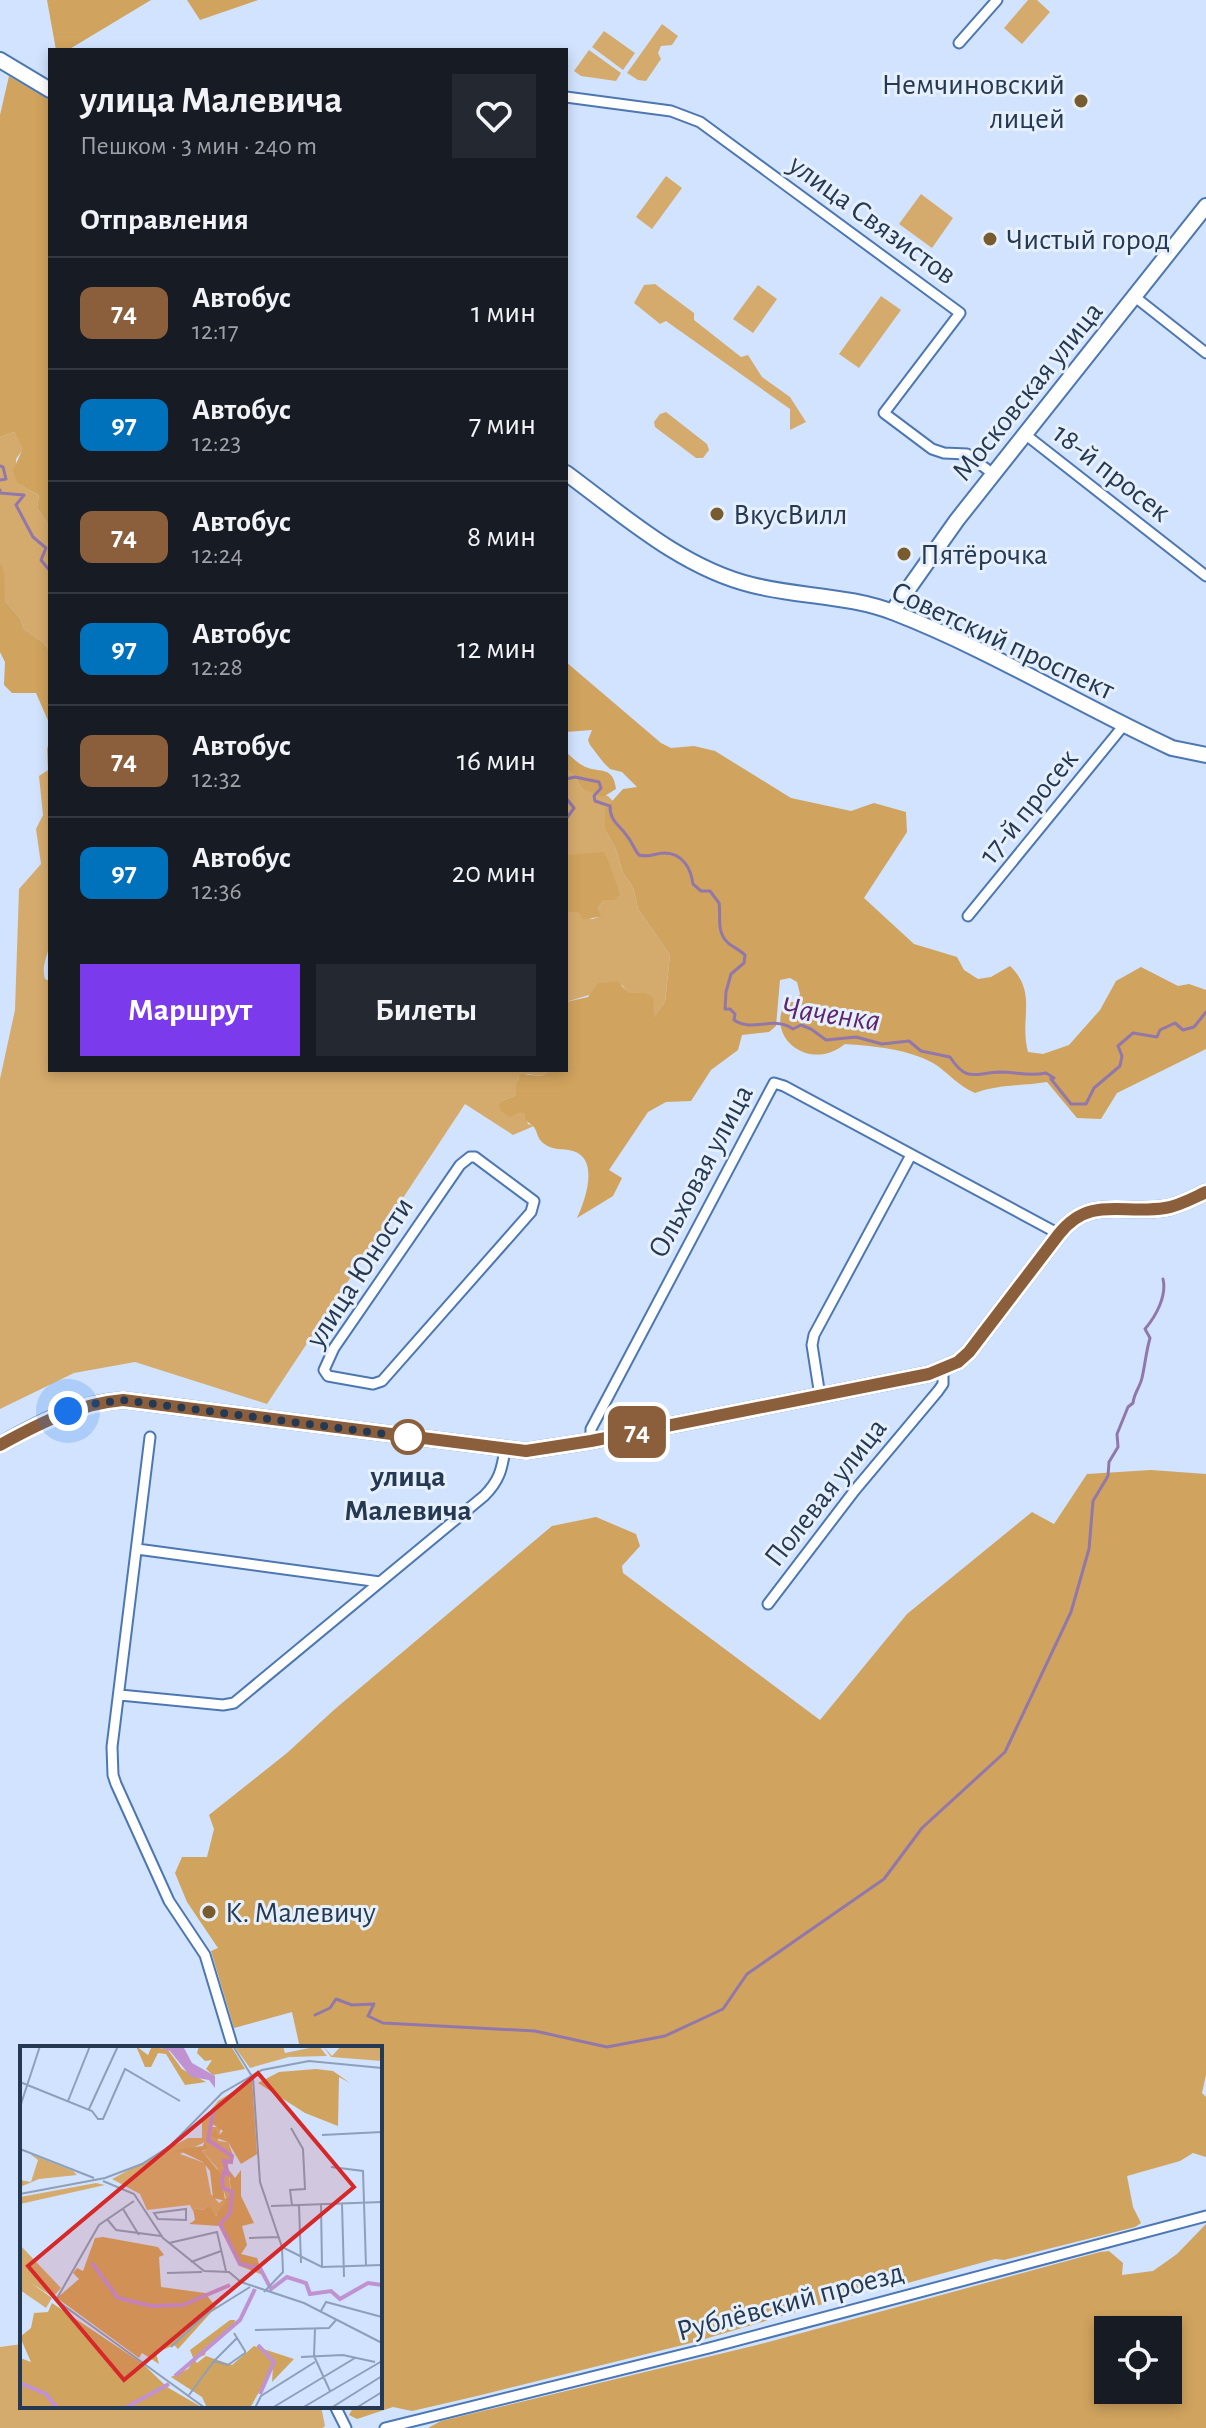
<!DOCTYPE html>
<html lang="ru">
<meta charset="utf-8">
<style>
body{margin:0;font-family:"Alegreya Sans",sans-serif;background:#242831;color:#f1f3f6;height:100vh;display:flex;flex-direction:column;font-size:30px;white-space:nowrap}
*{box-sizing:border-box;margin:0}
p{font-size:26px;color:#9ea1a6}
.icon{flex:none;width:44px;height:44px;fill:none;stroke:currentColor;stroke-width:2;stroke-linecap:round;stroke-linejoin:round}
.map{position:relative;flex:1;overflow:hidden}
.drawer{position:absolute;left:48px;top:48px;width:520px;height:1024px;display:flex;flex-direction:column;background:#171b24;border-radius:0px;box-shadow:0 4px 12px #0003}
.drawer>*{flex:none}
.badge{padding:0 16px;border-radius:12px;font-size:28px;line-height:52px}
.fabs{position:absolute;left:1094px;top:2316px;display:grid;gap:16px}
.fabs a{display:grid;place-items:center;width:88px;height:88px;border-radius:0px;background:#171b24;box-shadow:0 4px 12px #0003;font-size:40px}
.you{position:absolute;width:40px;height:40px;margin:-20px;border:6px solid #fff;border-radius:50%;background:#1a73e8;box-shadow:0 0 0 12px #1a73e833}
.map>.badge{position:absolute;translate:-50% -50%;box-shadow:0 0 0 4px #fff}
h2{padding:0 32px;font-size:30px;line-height:72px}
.round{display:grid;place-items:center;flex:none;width:84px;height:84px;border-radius:0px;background:#242831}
.overview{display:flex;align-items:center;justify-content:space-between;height:136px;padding:0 32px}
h1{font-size:38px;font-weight:600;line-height:60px}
.action{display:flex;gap:16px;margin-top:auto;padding:16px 32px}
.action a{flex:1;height:92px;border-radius:0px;background:#7c3aed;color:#fff;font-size:32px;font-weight:600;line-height:92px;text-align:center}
.action a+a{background:#242831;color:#f1f3f6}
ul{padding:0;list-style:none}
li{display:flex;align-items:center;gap:24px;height:112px;padding:0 32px;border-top:2px solid #363941}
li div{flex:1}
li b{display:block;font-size:30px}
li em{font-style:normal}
li .badge{min-width:88px;font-weight:700;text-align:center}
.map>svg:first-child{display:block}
.green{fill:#d5ab6d}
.forest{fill:#d0a35e;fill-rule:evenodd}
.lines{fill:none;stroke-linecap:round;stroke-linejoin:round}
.stream{stroke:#9277ab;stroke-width:3}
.street-casing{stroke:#4d77b2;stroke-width:13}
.secondary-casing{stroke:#4d77b2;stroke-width:18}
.street{stroke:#fff;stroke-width:9}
.secondary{stroke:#fff;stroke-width:14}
.line-casing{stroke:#fff;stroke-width:18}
.line{stroke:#8b5e3c;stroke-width:12}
.walk{stroke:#263952;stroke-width:8;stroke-dasharray:0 14.4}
.poi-dot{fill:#785c2f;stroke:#e6f0fd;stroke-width:3}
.stop-dot{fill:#fff;stroke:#8b5e3c;stroke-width:4}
.labels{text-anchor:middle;stroke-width:6;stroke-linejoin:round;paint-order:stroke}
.poi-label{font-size:30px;fill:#263952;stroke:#e6f0fd;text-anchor:start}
.street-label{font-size:30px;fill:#263952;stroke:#e6f0fd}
.stop-label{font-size:30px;font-weight:bold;fill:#263952;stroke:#e6f0fd}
.water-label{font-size:32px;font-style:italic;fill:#5d246f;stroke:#e6f0fd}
.inset-river{fill:none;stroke:#c192d1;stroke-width:4}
.inset-road{fill:none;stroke:#8d9fb9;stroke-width:2}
.view{fill:#d62828;fill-opacity:0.15;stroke:#d62828;stroke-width:4}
.inset-edge{fill:none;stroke:#263952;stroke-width:4}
</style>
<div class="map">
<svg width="1206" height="2428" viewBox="0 0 1206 2428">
<rect width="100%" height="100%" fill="#d1e3fe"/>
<!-- green -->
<path class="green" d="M1028 0H1037L1050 12 1022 44 1004 28Z
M662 24 678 36 672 45 661 46 658 53 661 59 646 81 638 80 627 73Z
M604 31 635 53 623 70 592 47Z
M589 50 621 73 616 81 581 76 574 71Z
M666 176 682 188 652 229 636 217Z
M921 194 953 218 932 248 899 224Z
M655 284 694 313V320L741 357 748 355 762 377 790 397 806 422 790 430V409L666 321 660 324 634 303 644 285Z
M758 285 777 299 753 333 733 319Z
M881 296 901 310 859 368 839 354Z
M666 412 707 444 709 450 703 458H696L655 427 654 422 660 414Z
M14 432 24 448 16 459 18 484 39 495 37 508 50 527V652L43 642 24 629 20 618 5 601 0 562V437Z
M50 739V922C47 932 50 941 48 951 45 962 42 967 45 979L50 981V1070H549L542 1076 527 1074 518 1079 516 1095 502 1101 525 1114 528 1124 534 1126 513 1135 465 1104 267 1404 135 1362 74 1373 0 1409V1079L15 1010 19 889 41 864 36 829 43 815 39 776 48 770 47 749Z
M566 769 574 775 582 789 608 796 613 801 605 810V830L615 847 623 873 633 887 638 909 670 955 665 1002 653 1019 640 993 629 994 622 985 566 1002V912H578L592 919 600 917 598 908 604 900 621 894 612 878 594 855H566Z
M22 2344V2406H321L325 2426 323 2428H0V2347Z"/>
<!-- forest -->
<path class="forest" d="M47 0H151L68 50H56Z
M187 0H258L200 20Z
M9 76 50 100V527L37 508 39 495 18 484 13 471 23 448 14 432 0 437V115Z
M0 562 4 571 5 601 20 618 24 629 43 642 50 652V725L36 693H12L4 685 5 662 0 652Z
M566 662 661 743 671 748 694 746 715 751 791 798 851 811 874 803 906 812 907 832 864 898 914 944 957 957 964 970 978 979 991 977 1010 966C1038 993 1019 1018 1028 1052L1043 1054 1069 1045 1100 1010 1116 981 1141 967 1178 986 1189 984 1206 990V1049L1117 1093 1101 1119 1077 1118 1047 1082C1023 1086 999 1084 975 1093 958 1086 949 1073 933 1063 908 1049 873 1046 845 1044 810 1073 764 1037 786 1002H797L800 994 797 982 790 978 780 980 776 1026 769 1032 742 1035 738 1050 711 1070 691 1101 666 1102 648 1112 609 1170 622 1178 613 1196 577 1218C585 1201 600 1159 573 1151 562 1148 553 1151 543 1143 537 1138 538 1133 534 1127 531 1124 527 1122 525 1119V1114L520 1112 510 1117 501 1111 499 1105 502 1101 516 1095V1084L521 1074 542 1076 549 1070H566V1002L588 997 598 983 618 982 629 993H645L653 998 654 1017 665 1002 670 955 638 909 633 887 623 873 615 847 605 830V809L623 789 637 787 622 772 610 769 603 762 590 745 588 740 592 730 566 732Z
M566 752C571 756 576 762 582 765 597 775 613 763 616 789L603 797 582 789 574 775 566 769Z
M604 852C612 867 613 879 621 894L614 900H604L598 908 601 917 583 919 578 912H566V855Z
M1151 1470 1206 1474V2075L1202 2093 1206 2097V2157L1193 2153 1180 2161 1127 2176 1133 2207 1141 2223 1135 2227 1004 2260 995 2259 904 2284 867 2291 691 2343 477 2396 412 2411 393 2407 357 2419 349 2415 354 2406H380V2048H300L292 2012 234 2028 211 1951 218 1948 187 1902 175 1873 182 1857H207L214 1829 209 1815 287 1753 335 1709 552 1526 596 1517 636 1534 640 1546 622 1566 623 1573 820 1720 907 1614 1032 1512 1054 1524 1087 1474Z
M1206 2224V2428H428L441 2421 757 2345 1100 2252 1109 2251 1123 2263 1122 2275 1153 2271 1177 2254ZM1108 2330H1168V2390H1108Z"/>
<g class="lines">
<!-- stream -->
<path class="stream" d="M0 466 3 467 6 479 0 480
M0 490V493L24 495 16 505 33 537 46 548 41 560 50 571
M566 779 575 777 599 782 601 788 594 796 595 801 610 806C610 822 619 824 627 836 632 842 634 849 639 855 650 858 655 853 664 853 683 853 691 869 693 884L701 891H710L719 903C721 916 716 932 728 943 733 947 740 950 745 955L744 963 731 974 726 992 725 1009H730L735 1014 734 1020C753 1033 773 1015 793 1029L801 1025 811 1029 826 1040 856 1037 882 1044 909 1041 921 1051 950 1057C967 1083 974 1073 1000 1072 1017 1072 1030 1077 1046 1073L1054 1078 1051 1079 1071 1104H1086L1094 1088 1120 1066 1122 1056 1118 1046 1133 1033 1157 1037 1160 1030 1175 1023 1183 1030 1194 1027 1206 1012
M566 798 574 808 566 819
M315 2015 330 2008 336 1999 352 2005 374 2004 368 2016 383 2023 535 2031 607 2047 665 2036 723 2009 747 1974 884 1879 922 1828 1005 1752 1071 1612 1089 1549 1093 1501 1108 1476 1109 1462 1118 1447 1117 1434 1128 1407 1133 1403C1134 1393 1140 1387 1142 1378 1145 1365 1146 1352 1150 1338L1145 1329C1156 1316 1167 1296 1163 1279"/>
<defs>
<path id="street" d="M959 43 997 0
M566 97 671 111 700 122 960 313 884 413 932 449 944 453 967 454 993 474
M1135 297 1206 353
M1026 435 1206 576
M968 916 1124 725
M470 1157H475L534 1201 531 1212 382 1381 373 1384 328 1376 324 1370 334 1348 460 1165Z
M820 1396 812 1345 814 1335 911 1155
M150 1437 112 1747 113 1775 116 1784 169 1901 205 1955 233 2048
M591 1441V1429L774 1083 784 1086 1059 1234
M137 1549 380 1582
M768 1604 855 1490 938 1391 943 1384V1370
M120 1695 223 1705 234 1703 484 1496C499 1481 502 1470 505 1449
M335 2406 346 2428
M385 2428 709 2348 1206 2216"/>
<path id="secondary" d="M0 60 50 90
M566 473C623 515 682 568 752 585 799 597 850 595 895 613 990 650 1079 705 1172 748L1206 755
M892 612 957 520 1206 206
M0 1445C41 1422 75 1404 123 1400L526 1451 591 1441 929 1374 958 1362 969 1352 1059 1234C1090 1195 1122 1215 1165 1208 1179 1206 1193 1198 1206 1192"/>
</defs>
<!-- street casing -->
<use href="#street" class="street-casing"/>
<!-- secondary casing -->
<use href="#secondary" class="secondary-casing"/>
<!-- street -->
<use href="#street" class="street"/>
<!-- secondary -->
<use href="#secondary" class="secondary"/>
</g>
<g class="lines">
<defs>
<path id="line" d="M0 1445C40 1423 77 1404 123 1400L526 1451 591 1441 929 1374 958 1362 969 1352 1059 1234C1090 1195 1122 1215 1165 1208 1179 1206 1193 1198 1206 1192"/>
</defs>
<!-- line casing -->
<use href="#line" class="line-casing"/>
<!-- line -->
<use href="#line" class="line"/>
<!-- walk -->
<path class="walk" d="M68 1411 85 1405 123 1400 408 1437"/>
</g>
<!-- markers -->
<g class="poi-dot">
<circle cx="1081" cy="101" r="8"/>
<circle cx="990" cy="239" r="8"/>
<circle cx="717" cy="514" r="8"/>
<circle cx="904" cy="554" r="8"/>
<circle cx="209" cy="1912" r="8"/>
</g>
<circle class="stop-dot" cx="408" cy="1437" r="16"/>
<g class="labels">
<!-- poi labels -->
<g class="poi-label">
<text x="1065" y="94" text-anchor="end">Немчиновский<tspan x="1065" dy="34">лицей</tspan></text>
<text x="1006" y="249">Чистый город</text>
<text x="733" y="524">ВкусВилл</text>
<text x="920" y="564">Пятёрочка</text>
<text x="225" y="1922">К. Малевичу</text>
</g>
<!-- street labels -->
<g class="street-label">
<text transform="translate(873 219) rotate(36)" y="10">улица Связистов</text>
<text transform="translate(1027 391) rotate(-51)" y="10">Московская улица</text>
<text transform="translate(1112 472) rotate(38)" y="10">18-й просек</text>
<text transform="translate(1003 640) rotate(25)" y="10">Советский проспект</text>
<text transform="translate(1028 806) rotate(-51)" y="10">17-й просек</text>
<text transform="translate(700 1171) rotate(-62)" y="10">Ольховая улица</text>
<text transform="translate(359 1272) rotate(-57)" y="10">улица Юности</text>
<text transform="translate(825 1492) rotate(-52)" y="10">Полевая улица</text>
<text transform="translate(790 2301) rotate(-15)" y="10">Рублёвский проезд</text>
</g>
<!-- stop labels -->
<g class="stop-label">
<text x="408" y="1486">улица<tspan x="408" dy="34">Малевича</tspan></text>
</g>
<!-- water labels -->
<g class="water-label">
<text transform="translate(831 1013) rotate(8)" y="11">Чаченка</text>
</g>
</g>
<!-- overview -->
<g transform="translate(20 2046)">
<rect width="362" height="362" fill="#d1e3fe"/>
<path d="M214 0H263L265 7 299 0 307 10 269 11 230 22ZM303 0 312 10 321 0H362V15L311 11ZM198 55 192 81H201L198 95 208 96 213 109 208 119 211 149 201 166 194 170 188 159 183 164 173 162 174 167 170 159 127 164 120 148 92 133 168 92H182V75ZM185 96 186 104 182 105 197 122 206 152 199 157 191 148 185 117 160 108ZM10 108 53 125 57 129 19 133 0 141V134L11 136 18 114ZM76 137 85 139 0 158V151ZM0 199 41 242 33 251 11 237 32 252 26 262 0 244Z" fill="#d5ab6d" fill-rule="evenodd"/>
<path d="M116 0 128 9 132 0 148 4 162 23 186 36 165 39 146 8 138 7 131 21H125ZM179 0H211L225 23 193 29 186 23 192 14 185 15 177 7ZM296 23 313 25 330 37 319 31 318 80 285 67 238 37 259 26ZM232 34 237 108 221 118 208 96 191 90 195 83 198 90 203 85 191 77 198 55ZM185 95 187 103 182 105 201 128 205 154 211 148 209 124 215 132 221 124V150L234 177 222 180 227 199 221 208 237 212 243 229 220 220 200 180 169 178 175 174 173 162 183 164 188 159 196 170 206 155 193 152 190 125 183 116 160 105 149 109 161 103 183 100ZM83 191 138 201 144 209 139 211 141 241 185 247 196 261 158 303 154 299 136 307 139 318 122 307 119 312 37 252 59 233 53 227 57 222 63 225 75 192ZM32 257 123 318 147 341 183 362H0V312L11 316 0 291 11 282 14 267 28 266ZM210 274H215L214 281 187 300 185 309 174 313 177 317 186 310 212 319 234 300 274 313 252 336 253 321 230 362H187L182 351 151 331 168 323 174 314 170 304Z" fill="#d0a35e"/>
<path d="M135 0 164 2 172 17 195 30V42L189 34 171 31 150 5Z" fill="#c192d1"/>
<path class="inset-river" d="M194 62 188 94 212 110 211 116 204 115 208 128 204 126 202 134 203 142 212 146 210 167 200 178 220 218 240 222 251 243 267 231 286 237 290 248 311 245 320 253 348 237 362 239M72 217 98 252 131 260 163 259 210 239M238 299 254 316 240 348M155 330 220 274 235 243M0 337 26 348 37 362M105 362 149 338"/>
<path class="inset-road" d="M213 0 233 32 240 136 262 201 263 226 244 246M0 36 72 65 78 73H83L105 23 160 55M48 55 70 0M0 61 20 0M69 63 98 0M271 82 283 103 285 143 270 144 272 159M302 89 362 86M0 103 74 132M311 121 343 125 346 220M83 135 114 148 143 192 184 225 209 226 221 236 284 257 362 297M0 148 85 132 122 118 150 100 202 47 242 24 289 15 362 22M114 155 79 179 36 254 185 362M322 157 324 231M301 158 302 221M279 159 281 217M251 160 362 156M103 163 119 189M166 163V174L138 173 134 167ZM87 173 96 184 141 190M229 192 259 191M149 197 197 186 206 225M262 201 302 221 362 219M171 216 201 205M147 227 182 226M301 265 306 256 362 271M295 283 294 310 310 345M235 284 309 282 316 274M214 287 225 305V307L208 319 194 315 217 292M151 301 185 269 230 241M281 311 323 309 355 316M169 349 194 315M235 362 241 350 295 316M252 362 335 312M282 362 362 315M311 362 362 330M336 362 362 346"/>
<path class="view" d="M238 27 334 141 104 334 8 220Z"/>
<rect width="362" height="362" class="inset-edge"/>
</g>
</svg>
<div class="fabs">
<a><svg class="icon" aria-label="locate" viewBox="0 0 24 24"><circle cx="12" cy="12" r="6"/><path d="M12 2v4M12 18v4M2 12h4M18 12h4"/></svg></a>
</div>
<div class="you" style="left:68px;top:1411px"></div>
<b class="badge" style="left:637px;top:1432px;background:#8b5e3c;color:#fff">74</b>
<section class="drawer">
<div class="overview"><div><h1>улица Малевича</h1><p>Пешком · 3 мин · 240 m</p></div><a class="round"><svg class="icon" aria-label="heart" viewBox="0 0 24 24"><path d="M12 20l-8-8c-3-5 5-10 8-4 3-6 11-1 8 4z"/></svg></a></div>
<h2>Отправления</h2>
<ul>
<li><span class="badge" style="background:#8b5e3c;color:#fff">74</span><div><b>Автобус</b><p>12:17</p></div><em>1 мин</em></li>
<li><span class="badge" style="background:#0072bc;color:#fff">97</span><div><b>Автобус</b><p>12:23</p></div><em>7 мин</em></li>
<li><span class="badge" style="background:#8b5e3c;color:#fff">74</span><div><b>Автобус</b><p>12:24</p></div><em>8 мин</em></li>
<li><span class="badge" style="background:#0072bc;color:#fff">97</span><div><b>Автобус</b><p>12:28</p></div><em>12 мин</em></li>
<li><span class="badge" style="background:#8b5e3c;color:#fff">74</span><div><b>Автобус</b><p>12:32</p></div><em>16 мин</em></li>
<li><span class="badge" style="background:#0072bc;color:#fff">97</span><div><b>Автобус</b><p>12:36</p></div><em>20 мин</em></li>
</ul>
<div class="action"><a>Маршрут</a><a>Билеты</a></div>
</section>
</div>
